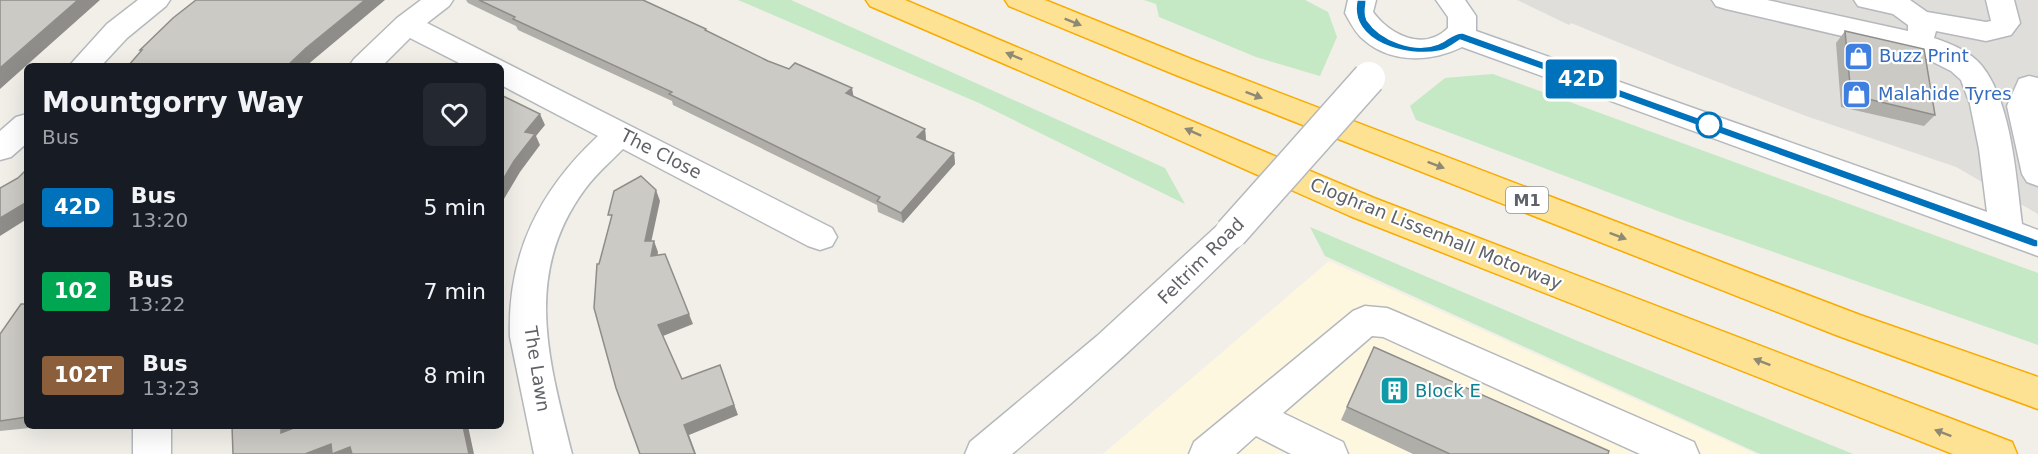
<!DOCTYPE html>
<style>
body{margin:0;font-family:"DejaVu Sans",sans-serif;background:#242831;color:#f1f3f6;height:100vh;display:flex;flex-direction:column;font-size:22px;white-space:nowrap}
*{box-sizing:border-box;margin:0}
p{font-size:20px;color:#9ea1a6}
.icon{flex:none;width:33px;height:33px;fill:none;stroke:currentColor;stroke-width:2;stroke-linecap:round;stroke-linejoin:round}
.map{position:relative;flex:1;overflow:hidden}
.drawer{position:absolute;left:24px;top:63px;width:480px;height:366px;display:flex;flex-direction:column;background:#171b24;border-radius:9px;box-shadow:0 6px 24px #0002}
.drawer>*{flex:none}
.badge{padding:0 12px;border-radius:4px;font-size:21px;line-height:39px}
.map>.badge{position:absolute;translate:-50% -50%;box-shadow:0 0 0 3px #fff}
.round{display:grid;place-items:center;flex:none;width:63px;height:63px;border-radius:9px;background:#242831}
.overview{display:flex;align-items:center;justify-content:space-between;height:102px;padding:0 18px}
h1{font-size:28px;font-weight:700;line-height:45px}
ul{padding:0;list-style:none}
li{display:flex;align-items:center;gap:18px;height:84px;padding:0 18px}
li div{flex:1}
li b{display:block;font-size:22px}
li em{font-style:normal}
li .badge{min-width:66px;font-weight:700;text-align:center}
.map>svg:first-child{display:block}
.commercial{fill:#fef7e0}
.industrial{fill:#e0deda}
.green{fill:#c5e8c5}
.lines{fill:none;stroke-linecap:round;stroke-linejoin:round}
.minor-casing{stroke:#b5b8bc;stroke-width:3}
.highway-casing{stroke:#f9ab00;stroke-width:3}
.minor{fill:#fff;fill-rule:evenodd}
.highway{fill:#fde293;fill-rule:evenodd}
.minor-bridge-casing{stroke:#b5b8bc;stroke-width:35;stroke-linecap:butt}
.minor-bridge{stroke:#fff;stroke-width:32}
.wall{fill:#afaea9}
.shaded-wall{fill:#8f8d8a}
.building{fill:#cccac5;stroke:#8f8d8a;stroke-width:1.5}
.oneway{fill:#8e8975}
.line{fill:#0072bc;stroke:#fff;stroke-width:1.5}
.stop-dot{fill:#fff;stroke:#0072bc;stroke-width:3}
.labels{text-anchor:middle;stroke-width:4.5;stroke-linejoin:round;paint-order:stroke}
.shield{fill:#fff;stroke:#8f9295;stroke-width:1.5}
.shield-label{font-size:16px;font-weight:bold;fill:#5f6368}
.shop-label{font-size:18px;fill:#366cbe;stroke:#fff;text-anchor:start}
.street-label{font-size:18px;fill:#5f6368;stroke:#fff}
.culture-label{font-size:18px;fill:#0d838f;stroke:#fff;text-anchor:start}
</style>
<div class="map">
<svg width="2038" height="454" viewBox="0 0 2038 454">
<rect width="100%" height="100%" fill="#f1efe8"/>
<!-- commercial -->
<path class="commercial" d="M1329 261 1756 454H1103Z"/>
<!-- industrial -->
<path class="industrial" d="M1517 0H2038V214L1956 167 1806 116 1674 65 1571 23 1569 25Z"/>
<!-- green -->
<path class="green" d="M738 0H791L1165 168 1185 204 979 103Z
M1144 0H1305L1328 12 1337 37 1320 76 1256 57 1159 17 1156 4Z
M1493 74 2038 273V345L1674 217 1416 120 1410 106 1445 78Z
M1310 227 1580 342 1853 454H1760L1325 256Z"/>
<g class="lines">
<defs>
<path id="minor" d="M138 0H170L166 6 127 38 101 66H69L107 24Z
M421 0H453L449 6 427 23 832 228 837 237 832 246 820 250 808 246 623 149C610 162 596 174 585 189 522 274 549 361 572 454H534L510 337C507 255 539 191 598 136L501 85V66H465L410 38 382 66H349L354 59 397 18Z
M1348 0H1376L1373 12C1390 35 1424 52 1448 28V17L1436 0H1465L1476 16V31L1987 212 1979 149 1970 104 1961 80 1951 71 1915 53 1726 9 1716 6 1712 0H1767L1908 31V25L1893 14 1858 6 1854 0H1910L1927 12 1986 22 1991 21 1986 0H2014L2020 23 2011 35 1986 41 1936 31 1934 38C1951 44 1970 51 1982 66 2012 104 2016 177 2022 224L2038 230V256L1462 47C1432 62 1391 64 1364 40 1356 34 1350 22 1345 13Z
M2029 76 2038 78V186L2027 182 2022 174 2007 106 2019 79Z
M27 114V143L11 157 0 160V131L16 117Z
M1231 220 1243 224 1248 233 1243 242C1169 316 1092 387 1012 454H965L970 442 1097 336 1219 224Z
M1365 306 1387 308 1399 313 1694 442 1699 454H1640L1383 337 1372 336 1283 413 1343 442 1348 454H1291L1256 436 1236 454H1189L1194 442 1353 311Z
M133 426H171V454H133Z"/>
<path id="highway" d="M866 0H905L1374 198 2012 442 2017 454H1953L1350 216 1132 119 870 6Z
M1005 0H1045L1196 61 1860 315 2038 377V409L1836 335 1176 75 1009 6Z"/>
</defs>
<!-- minor casing -->
<use href="#minor" class="minor-casing"/>
<!-- highway casing -->
<use href="#highway" class="highway-casing"/>
<!-- minor -->
<use href="#minor" class="minor"/>
<!-- highway -->
<use href="#highway" class="highway"/>
<defs>
<path id="minor-bridge" d="M1231 233 1369 78"/>
</defs>
<!-- minor-bridge casing -->
<use href="#minor-bridge" class="minor-bridge-casing"/>
<!-- minor-bridge -->
<use href="#minor-bridge" class="minor-bridge"/>
</g>
<!-- wall -->
<path class="wall" d="M466 0H643L768 61 854 97 925 129 926 140 925 141 954 153 955 164 903 223 878 212 877 205 673 105 672 101 518 30 516 26 468 3Z
M1845 31 1935 115 1924 126 1841 107 1836 43Z
M27 304V426H49L0 431V334Z
M1374 347 1608 454H1413L1341 420Z"/>
<!-- shaded-wall -->
<path class="shaded-wall" d="M78 0H100L0 89V68Z
M365 0H385L306 66H287L306 48Z
M852 88 854 99 846 93Z
M540 114 545 125 536 136 540 145 520 172 501 204V183L525 132Z
M925 129 926 140 918 148 917 137Z
M954 153 955 164 903 223 901 213Z
M656 190 660 201 649 252 645 241Z
M27 202V219L0 236V218Z
M654 241 658 252 656 267 651 256Z
M689 314 693 324 663 336 658 325Z
M720 365 738 415 689 435 696 454H695L684 425Z
M281 426H291L290 442 281 433Z
M463 426H468L474 454H469Z
M331 444 350 447 358 454H305Z"/>
<!-- building -->
<path class="building" d="M0 0H78L0 68Z
M196 0H365L306 48 287 66H128L142 50H140L173 18Z
M479 0H643L706 29 705 30 768 61 789 69 795 63 852 88 846 93 925 129 917 137 954 153 901 213 877 201 880 197 669 94 672 92 513 19 515 17Z
M1845 31 1924 49 1935 115 1851 95Z
M399 65 426 66H427H399Z
M501 95 540 114 525 132 535 134 514 161 501 183Z
M27 169V202L0 218V188L18 178Z
M641 176 656 190 645 241H654L651 256 665 254 689 314 658 325 682 379 720 365 734 405 684 425 695 454H640L616 388 594 308 597 264H599L612 215H608L614 191Z
M21 304H27V417L0 421V334Z
M1374 347 1609 451 1608 454H1450L1347 407Z
M232 426H281V433L299 426H463L469 454H352L350 447 332 454 331 444 305 454H233Z"/>
<!-- one-way arrows -->
<defs><path id="oneway-solid" d="M-6-.8H1V-3.2L6.5 0L1 3.2V.8H-6Z" transform="scale(1.5)"/></defs>
<g class="oneway">
<use href="#oneway-solid" transform="translate(1073 22) rotate(22)"/>
<use href="#oneway-solid" transform="translate(1014 56) rotate(-157)"/>
<use href="#oneway-solid" transform="translate(1254 95) rotate(21)"/>
<use href="#oneway-solid" transform="translate(1193 132) rotate(-156)"/>
<use href="#oneway-solid" transform="translate(1436 165) rotate(21)"/>
<use href="#oneway-solid" transform="translate(1618 236) rotate(21)"/>
<use href="#oneway-solid" transform="translate(1762 362) rotate(-159)"/>
<use href="#oneway-solid" transform="translate(1943 433) rotate(-159)"/>
</g>
<!-- line -->
<path class="line" d="M1357 0H1366C1367 5 1363 12 1367 20 1381 41 1415 53 1438 44 1447 41 1453 32 1463 33L2038 240V247H2034L1460 40C1454 44 1447 50 1440 51 1407 58 1348 42 1357 0Z"/>
<!-- icons -->
<defs>
<symbol id="shop-square" viewBox="-11 -11 22 22"><rect x="-9" y="-9" width="18" height="18" rx="4" fill="#3f7fe0" stroke="#fff"/><path d="M-5-2.5h2.3a2.7 3.5 0 0 1 5.4 0H5L5.5 6h-11ZM-1.5-2.5h3a1.5 2.3 0 0 0-3 0Z" fill="#fff"/></symbol>
<symbol id="building-square" viewBox="-11 -11 22 22"><rect x="-9" y="-9" width="18" height="18" rx="4" fill="#0f9aa8" stroke="#fff"/><path d="M-4-6H4V6H1V3H-1V6H-4ZM-2.5-4.3h1.7v1.8h-1.7ZM.8-4.3h1.7v1.8H.8ZM-2.5-1h1.7V.8h-1.7ZM.8-1h1.7V.8H.8Z" fill="#fff"/></symbol>
</defs>
<g fill-rule="evenodd">
<use href="#shop-square" x="1842" y="40" width="33" height="33"/>
<use href="#shop-square" x="1840" y="78" width="33" height="33"/>
<use href="#building-square" x="1378" y="374" width="33" height="33"/>
</g>
<!-- markers -->
<circle class="stop-dot" cx="1709" cy="125" r="12"/>
<g class="labels">
<!-- shield labels -->
<rect class="shield" x="1506" y="187" width="42" height="26" rx="4.5"/>
<g class="shield-label">
<text x="1527" y="206">M1</text>
</g>
<!-- shop labels -->
<g class="shop-label">
<text x="1879" y="62">Buzz Print</text>
<text x="1878" y="100">Malahide Tyres</text>
</g>
<!-- street labels -->
<g class="street-label">
<text transform="translate(661 154) rotate(27)" y="6">The Close</text>
<text transform="translate(1436 234) rotate(22)" y="6">Cloghran Lissenhall Motorway</text>
<text transform="translate(1201 261) rotate(-45)" y="6">Feltrim Road</text>
<text transform="translate(537 369) rotate(81)" y="6">The Lawn</text>
</g>
<!-- culture labels -->
<g class="culture-label">
<text x="1415" y="397">Block E</text>
</g>
</g>
</svg>
<b class="badge" style="left:1581px;top:79px;background:#0072bc;color:#fff">42D</b>
<section class="drawer">
<div class="overview"><div><h1>Mountgorry Way</h1><p>Bus</p></div><a class="round"><svg class="icon" aria-label="heart" viewBox="0 0 24 24"><path d="M12 20l-8-8c-3-5 5-10 8-4 3-6 11-1 8 4z"/></svg></a></div>
<ul>
<li><span class="badge" style="background:#0072bc;color:#fff">42D</span><div><b>Bus</b><p>13:20</p></div><em>5 min</em></li>
<li><span class="badge" style="background:#00a651;color:#fff">102</span><div><b>Bus</b><p>13:22</p></div><em>7 min</em></li>
<li><span class="badge" style="background:#8b5e3c;color:#fff">102T</span><div><b>Bus</b><p>13:23</p></div><em>8 min</em></li>
</ul>
</section>
</div>
